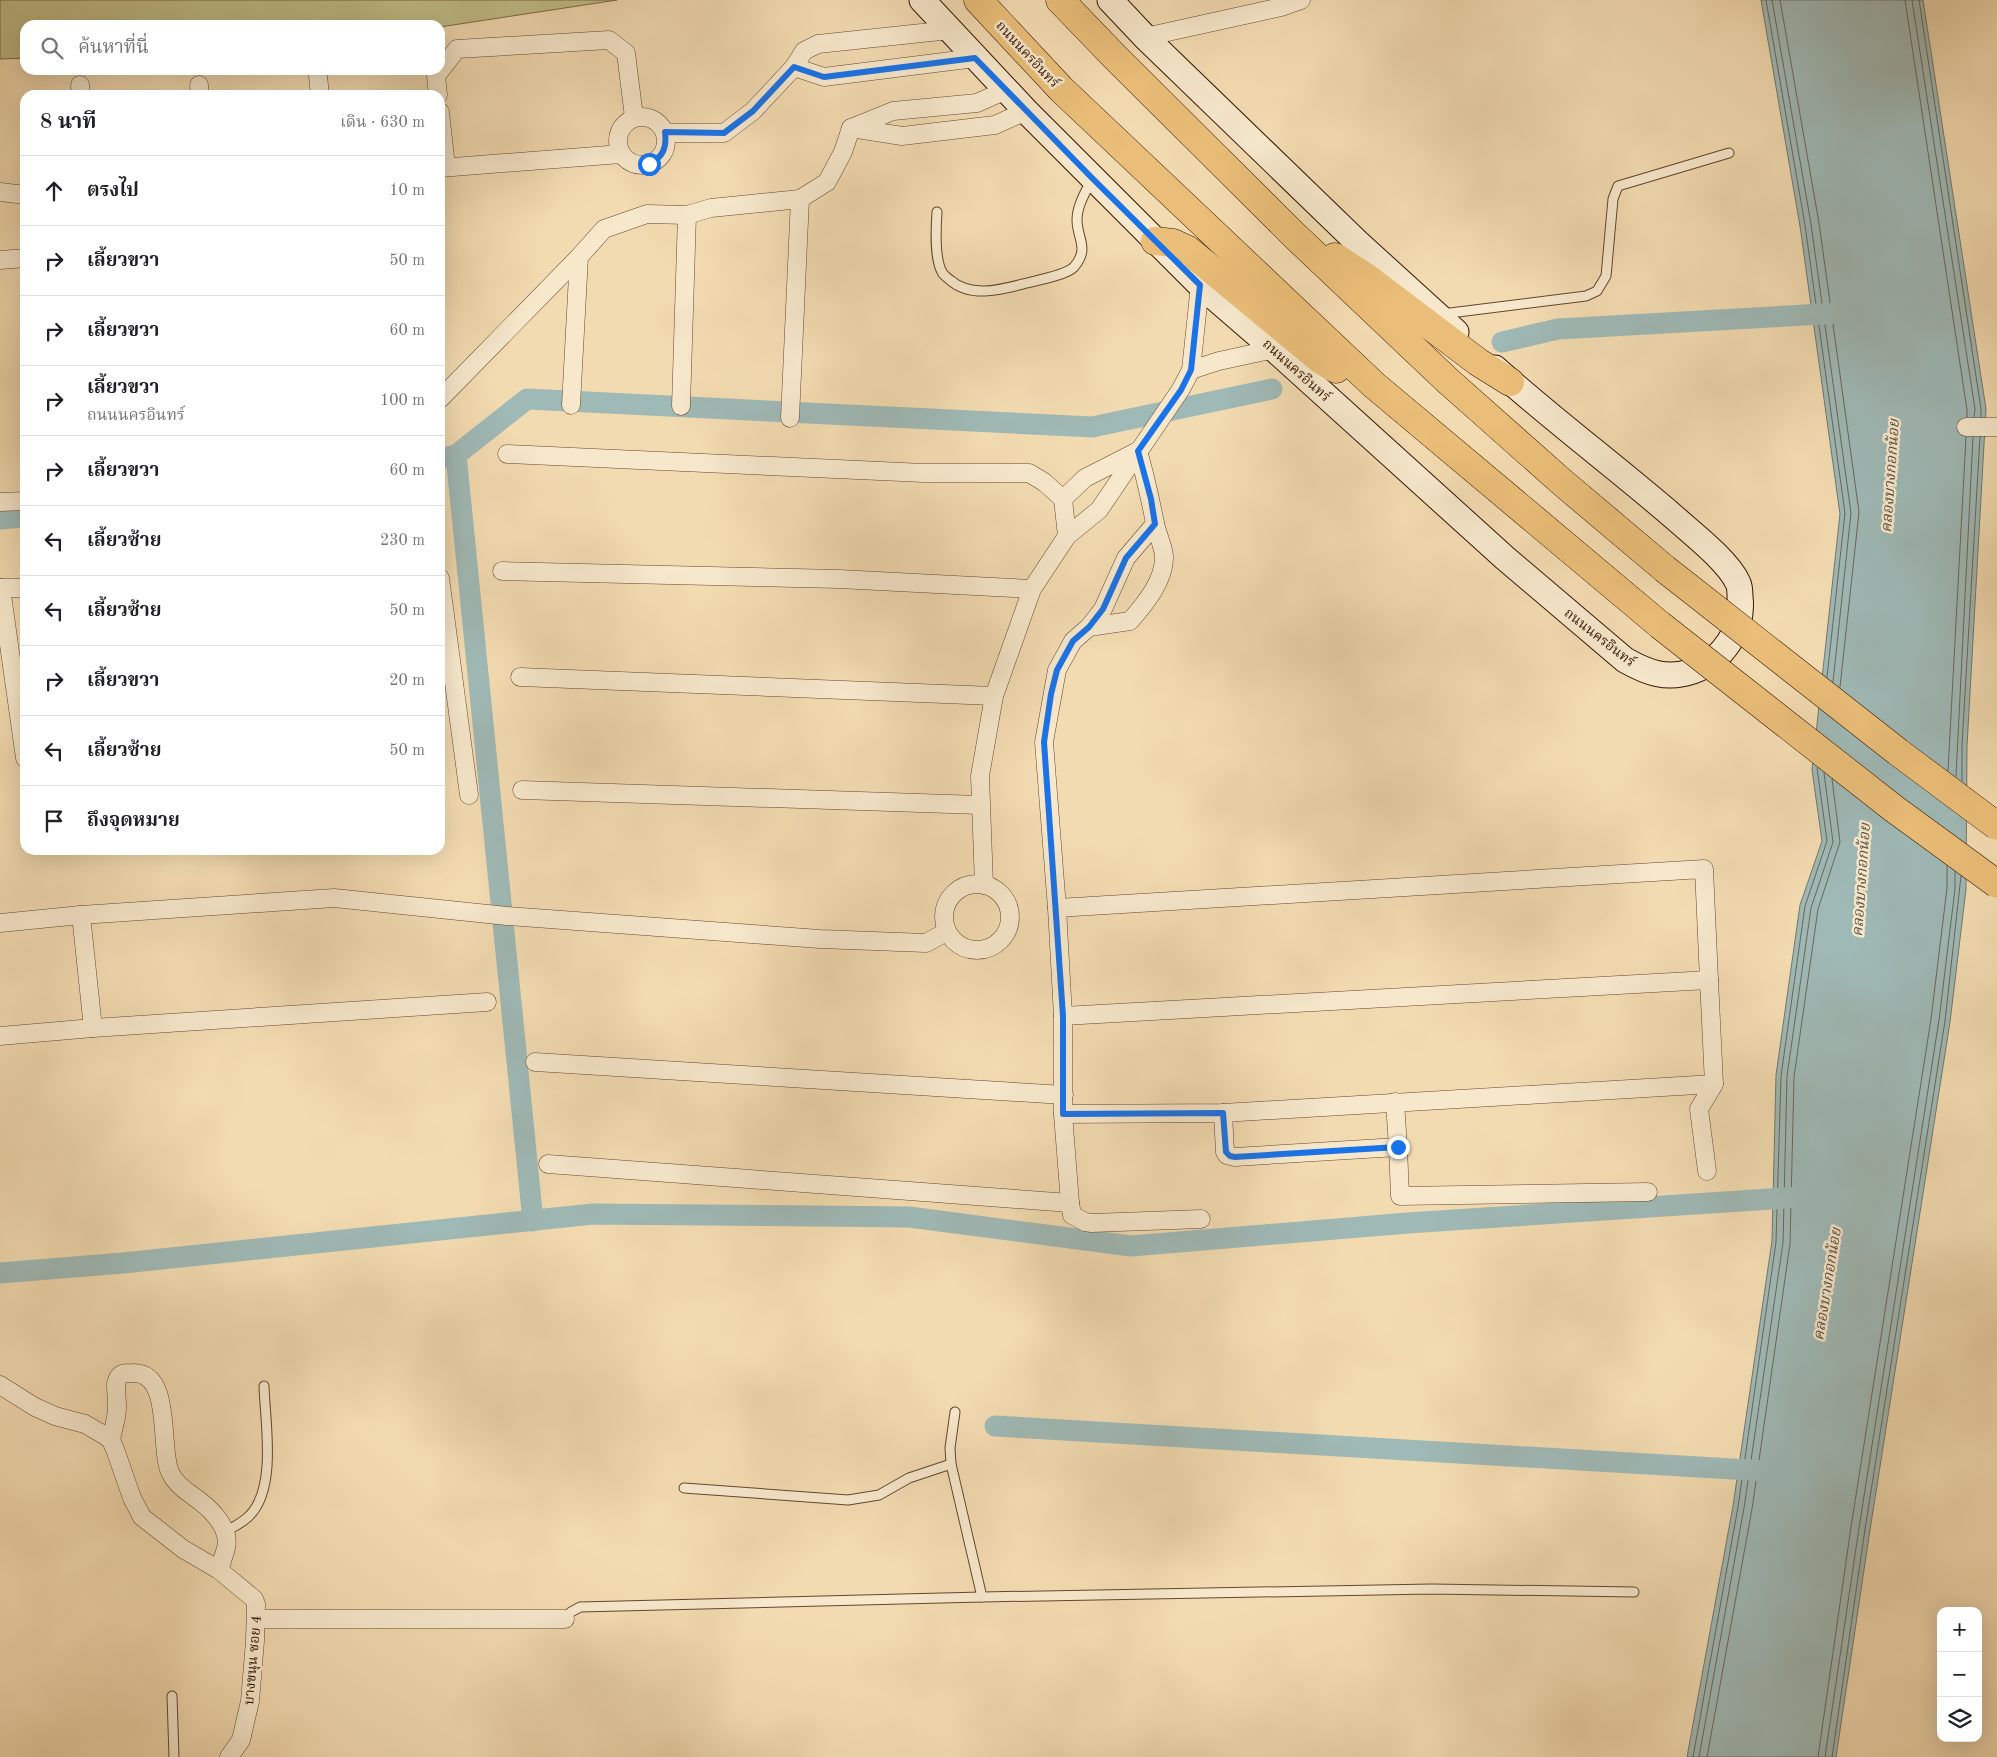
<!DOCTYPE html>
<html lang="th">
<head>
<meta charset="utf-8">
<style>
	body { margin:0; font-family:"Old Standard TT","Noto Serif Thai",serif; background:#f2f2f2; color:#202124 }
	.controls { position:absolute; right:15px; bottom:15px; display:grid; overflow:hidden; border-radius:10px; box-shadow:0 5px 20px #0002 }
	.controls button { width:45px; height:45px; display:grid; place-items:center; padding:0; border:0; border-bottom:1px solid #e0e0e0; background:#fff; color:#202124; font:25px sans-serif }
	.stop { position:absolute; width:15px; height:15px; margin:-11px; border:4px solid #1a73e8; border-radius:50%; background:#fff }
	.stop.end { background:#1a73e8; border-color:#fff; box-shadow:0 1px 5px #0008 }
	.list { margin:0; padding:0; list-style:none }
	h2 { display:flex; justify-content:space-between; align-items:center; height:65px; margin:0; padding:0 20px; font-size:21px }
	h2 small { font-size:16px; font-weight:400; color:#757577 }
	.list li { display:grid; grid-template-columns:32px 1fr auto; gap:15px; align-items:center; box-sizing:border-box; height:70px; padding:0 20px; border-top:1px solid #e0e0e0 }
	.list b { display:block; font-size:19px; white-space:nowrap }
	.list p { margin:0; font-size:16px; white-space:nowrap; color:#757577 }
	.list em { font-size:16px; font-style:normal; color:#757577 }
	.icon { flex:none; width:28px; height:28px; fill:none; stroke:currentColor; stroke-width:2; stroke-linecap:round; stroke-linejoin:round }
	.map { position:relative; flex:none; width:1997px; height:1757px; overflow:hidden }
	.search { position:absolute; background:#fff; box-shadow:0 5px 20px #0002; left:20px; top:20px; width:425px; height:55px; display:flex; align-items:center; gap:12px; box-sizing:border-box; padding:0 18px; border-radius:15px; color:#757577; font-size:19px }
	.panel { position:absolute; background:#fff; box-shadow:0 5px 20px #0002; left:20px; top:90px; width:425px; height:765px; border-radius:15px }
	.map>svg:first-child { display:block }
</style>
</head>
<body>
<div class="map">
<svg width="1997" height="1757" viewBox="0 0 1997 1757">
	<rect width="100%" height="100%" fill="#f3dbb1"/>
	<filter id="stains"><feTurbulence type="fractalNoise" baseFrequency=".004" numOctaves="4"/><feColorMatrix values="0 0 0 0 .2 0 0 0 0 .09 0 0 0 0 .02 0 0 0 .5 -.17"/></filter>
	<radialGradient id="worn" r=".72"><stop offset=".6" stop-color="#630" stop-opacity="0"/><stop offset="1" stop-color="#630" stop-opacity=".3"/></radialGradient>
	<path fill="#c0be88" stroke="#7a6944" d="M0,0H617L440,27V25H25V58L0,59Z"/>
	<path fill="#9fb9b6" stroke="#74776e" d="M1761,0H1923L1986,409L1967,746L1966,889L1950,1022L1870,1530L1836,1757H1687L1733,1506L1772,1241L1776,1075L1800,905L1822,841L1812,770L1840,514L1800,226Z"/>
	<g fill="none" stroke-linecap="round" stroke-linejoin="round">
		<g stroke="#6a665c" stroke-width="1">
			<path d="M1766,0L1805,225L1845,513L1827,677"/>
			<path d="M1772,0L1811,224L1851,513L1833,682"/>
			<path d="M1780,0L1819,223L1859,512L1840,687"/>
			<path d="M1905,0L1967,410V417"/>
			<path d="M1912,0L1975,409L1974,417"/>
			<path d="M1919,0L1981,409V417"/>
			<path d="M1948,771L1966,437"/>
			<path d="M1956,776L1973,437"/>
			<path d="M1962,781V745L1980,437"/>
			<path d="M1693,1757L1738,1507L1776,1242L1781,1076L1805,906L1827,841L1817,768"/>
			<path d="M1699,1757L1744,1508L1783,1243L1787,1076L1811,908L1833,842L1824,773"/>
			<path d="M1707,1757L1752,1509L1790,1244L1794,1077L1818,909L1840,842L1832,779"/>
			<path d="M1818,1757L1851,1527L1931,1019L1947,888V866"/>
			<path d="M1825,1757L1859,1528L1939,1020L1955,889V872"/>
			<path d="M1832,1757L1865,1529L1945,1021L1961,876"/>
		</g>
		<g stroke="#9fb9b6" stroke-width="21">
			<path d="M1502,342L1558,329L1840,313"/>
			<path d="M456,455L533,1221"/>
			<path d="M440,459L456,455L527,399L1092,427L1272,389"/>
			<path d="M0,519L25,517"/>
			<path d="M0,1273L123,1263L593,1214L909,1217L1131,1246L1408,1223L1801,1197"/>
			<path d="M995,1426L1767,1471"/>
		</g>
		<defs>
			<g id="service">
				<path d="M937,212C936,227 934,258 942,272C943,275 948,278 950,280C972,299 1003,289 1027,283C1039,280 1066,275 1074,267C1090,248 1077,239 1077,220C1077,206 1085,193 1091,181"/>
				<path d="M1442,314L1586,296L1597,291L1606,276L1613,199L1618,186L1729,153"/>
				<path d="M955,1412L950,1448L951,1464L982,1597"/>
				<path d="M684,1488L848,1500L879,1495L909,1478L951,1464"/>
				<path d="M225,1532C233,1527 244,1522 250,1515C277,1487 265,1421 264,1386"/>
				<path d="M565,1619L571,1612L580,1607L982,1597L1432,1589L1634,1592"/>
				<path d="M172,1696L174,1757"/>
			</g>
			<g id="minor">
				<path d="M950,30L818,44L804,51L794,67L824,77L975,58"/>
				<path d="M1145,37L1281,7L1301,0"/>
				<path d="M318,76L320,95"/>
				<path d="M80,85L81,95"/>
				<path d="M199,85L200,95"/>
				<path d="M438,95L436,76L457,49L609,40L626,53L634,117"/>
				<path d="M440,112L446,167"/>
				<circle cx="642" cy="141" r="24"/>
				<path d="M851,128L902,136L995,125L1026,111"/>
				<path d="M665,133H724L753,111L794,67"/>
				<path d="M440,168L621,154"/>
				<path d="M0,192L25,195"/>
				<path d="M0,260L25,258"/>
				<path d="M1191,370L1219,361L1274,349"/>
				<path d="M440,399L579,257L604,229L647,214L687,215L711,208L800,199L827,182L843,152L851,128L893,111L977,103L1006,90"/>
				<path d="M571,405L579,257"/>
				<path d="M681,406L687,215"/>
				<path d="M790,418L800,199"/>
				<path d="M1966,427H1997"/>
				<path d="M507,454L924,473H1029L1044,482L1063,499L1067,536"/>
				<path d="M1063,499L1085,478L1136,452"/>
				<path d="M0,502L25,501"/>
				<path d="M502,571L839,579L1032,589"/>
				<path d="M440,578L469,795"/>
				<path d="M0,588H25"/>
				<path d="M1,588L25,758"/>
				<path d="M1089,627L1130,621C1145,604 1165,580 1164,556C1163,545 1157,534 1155,523C1150,498 1145,475 1138,451"/>
				<path d="M520,677L994,696"/>
				<path d="M522,790L980,805"/>
				<circle cx="977" cy="917" r="33"/>
				<path d="M984,885L980,776L994,696L1032,589L1067,536L1099,510L1181,389L1191,370L1200,285"/>
				<path d="M1057,908L1704,869L1709,980L1063,1016"/>
				<path d="M0,923L81,915L334,898L507,916L820,939L926,943L946,932"/>
				<path d="M93,1028L487,1002"/>
				<path d="M0,1036L93,1028L81,915"/>
				<path d="M535,1062L1064,1095"/>
				<path d="M1223,1113L1225,1152L1227,1155L1235,1157L1398,1147L1395,1102"/>
				<path d="M1063,1114L1223,1113L1714,1084L1709,980"/>
				<path d="M1398,1147L1400,1196L1648,1192"/>
				<path d="M548,1164L1070,1203L1063,1114V1016L1057,908L1044,742L1057,670L1073,641L1089,627L1103,609L1126,558L1155,524"/>
				<path d="M1707,1171L1699,1109L1714,1084"/>
				<path d="M1070,1203L1072,1215L1085,1222L1092,1223L1201,1219"/>
				<path d="M0,1385L35,1407L55,1416L85,1424L104,1435L111,1440L116,1452L132,1498L142,1517L183,1549L219,1570L254,1599L256,1604L255,1641L250,1701L241,1740L229,1757"/>
				<path d="M111,1440C113,1429 117,1418 117,1407C117,1399 116,1391 116,1384C117,1380 118,1376 122,1374C125,1373 130,1373 133,1373C173,1372 159,1448 170,1472C174,1482 184,1490 193,1496C209,1507 231,1527 226,1548C224,1556 221,1563 219,1570"/>
				<path d="M256,1619H565"/>
			</g>
			<g id="secondary">
				<path d="M922,0L1026,111L1200,285L1274,349L1505,558L1625,660C1648,673 1667,680 1693,671C1723,660 1744,629 1740,597C1740,593 1740,587 1738,583C1728,561 1693,534 1675,518C1616,467 1553,420 1495,368"/>
				<path d="M1110,0L1145,37L1357,242L1456,332"/>
			</g>
			<g id="primary">
				<path d="M978,0L1061,89L1374,385L1660,625"/>
				<path d="M1060,0L1115,57L1294,235L1448,381L1563,483L1665,569"/>
				<path d="M1155,241L1173,243L1188,250L1321,360L1336,369"/>
				<path d="M1335,257L1367,278L1478,362L1510,382"/>
			</g>
		</defs>
		<use href="#service" stroke="#64462d" stroke-width="11"/>
		<use href="#minor" stroke="#64462d" stroke-width="19"/>
		<use href="#secondary" stroke="#341401" stroke-width="27"/>
		<use href="#primary" stroke="#341401" stroke-width="29"/>
		<use href="#service" stroke="#f7e8cc" stroke-width="9"/>
		<use href="#minor" stroke="#f7e8cc" stroke-width="18"/>
		<use href="#secondary" stroke="#f7e8cc" stroke-width="25"/>
		<use href="#primary" stroke="#eabe78" stroke-width="28"/>
		<defs>
			<g id="primary-bridge">
				<path d="M1665,569L1898,752L1997,826"/>
				<path d="M1660,625L1893,808L1997,884"/>
			</g>
		</defs>
		<use href="#primary-bridge" stroke="#341401" stroke-width="29" stroke-linecap="butt"/>
		<use href="#primary-bridge" stroke="#eabe78" stroke-width="28"/>
	</g>
	<g fill="none" stroke-linecap="round" stroke-linejoin="round">
		<path stroke="#1a73e8" stroke-width="6" d="M649,164C663,157 667,148 665,132L724,133L753,111L794,67L824,77L975,58L1092,178L1200,285L1191,370L1181,390L1138,451L1151,499L1155,524L1126,558L1103,609L1089,627L1073,641L1057,670L1051,694L1044,742L1063,1016V1114L1223,1113L1226,1152L1230,1156L1235,1157L1398,1147"/>
	</g>
	<g text-anchor="middle" stroke-width="5" stroke-linejoin="round" paint-order="stroke">
		<g font-size="14" fill="#341401" stroke="#f7e8cc">
			<text transform="translate(1028 54) rotate(47)" y="5">ถนนนครอินทร์</text>
			<text transform="translate(1297 370) rotate(42)" y="5">ถนนนครอินทร์</text>
			<text transform="translate(1600 637) rotate(38)" y="5">ถนนนครอินทร์</text>
			<text transform="translate(252 1660) rotate(-85)" y="5">บางขนุน ซอย 4</text>
		</g>
		<g font-size="15" font-style="italic" fill="#594e40" stroke="#f7e8cc">
			<text transform="translate(1890 476) rotate(-86)" y="5">คลองบางกอกน้อย</text>
			<text transform="translate(1861 880) rotate(-86)" y="5">คลองบางกอกน้อย</text>
			<text transform="translate(1827 1284) rotate(-81)" y="5">คลองบางกอกน้อย</text>
		</g>
	</g>
	<rect width="100%" height="100%" filter="url(#stains)"/>
	<rect width="100%" height="100%" fill="url(#worn)"/>
</svg>
<div class="controls">
<button>+</button>
<button>−</button>
<button><svg class="icon" aria-label="layers" viewBox="0 0 24 24"><path d="M12 4l9 5-9 5-9-5zM3 14l9 5 9-5"/></svg></button>
</div>
<div class="stop" style="left:649px;top:164px"></div>
<div class="stop end" style="left:1398px;top:1147px"></div>
<div class="search"><svg class="icon" aria-label="search" viewBox="0 0 24 24"><circle cx="10" cy="10" r="6"/><path d="M15 15l6 6"/></svg>ค้นหาที่นี่</div>
<section class="panel">
<h2>8 นาที<small>เดิน · 630 m</small></h2>
<ul class="list">
<li><svg class="icon" aria-label="ahead" viewBox="0 0 24 24"><path d="M12 20V5M6 11l6-6 6 6"/></svg><div><b>ตรงไป</b></div><em>10 m</em></li>
<li><svg class="icon" aria-label="right" viewBox="0 0 24 24"><path d="M7 20v-9h11M14 6l5 5-5 5"/></svg><div><b>เลี้ยวขวา</b></div><em>50 m</em></li>
<li><svg class="icon" aria-label="right" viewBox="0 0 24 24"><path d="M7 20v-9h11M14 6l5 5-5 5"/></svg><div><b>เลี้ยวขวา</b></div><em>60 m</em></li>
<li><svg class="icon" aria-label="right" viewBox="0 0 24 24"><path d="M7 20v-9h11M14 6l5 5-5 5"/></svg><div><b>เลี้ยวขวา</b><p>ถนนนครอินทร์</p></div><em>100 m</em></li>
<li><svg class="icon" aria-label="right" viewBox="0 0 24 24"><path d="M7 20v-9h11M14 6l5 5-5 5"/></svg><div><b>เลี้ยวขวา</b></div><em>60 m</em></li>
<li><svg class="icon" aria-label="left" viewBox="0 0 24 24"><path d="M17 20v-9H6M10 6l-5 5 5 5"/></svg><div><b>เลี้ยวซ้าย</b></div><em>230 m</em></li>
<li><svg class="icon" aria-label="left" viewBox="0 0 24 24"><path d="M17 20v-9H6M10 6l-5 5 5 5"/></svg><div><b>เลี้ยวซ้าย</b></div><em>50 m</em></li>
<li><svg class="icon" aria-label="right" viewBox="0 0 24 24"><path d="M7 20v-9h11M14 6l5 5-5 5"/></svg><div><b>เลี้ยวขวา</b></div><em>20 m</em></li>
<li><svg class="icon" aria-label="left" viewBox="0 0 24 24"><path d="M17 20v-9H6M10 6l-5 5 5 5"/></svg><div><b>เลี้ยวซ้าย</b></div><em>50 m</em></li>
<li><svg class="icon" aria-label="arrive" viewBox="0 0 24 24"><path d="M6 21V4h12l-3 4 3 4H6"/></svg><div><b>ถึงจุดหมาย</b></div></li>
</ul>
</section>
</div>
</body>
</html>
